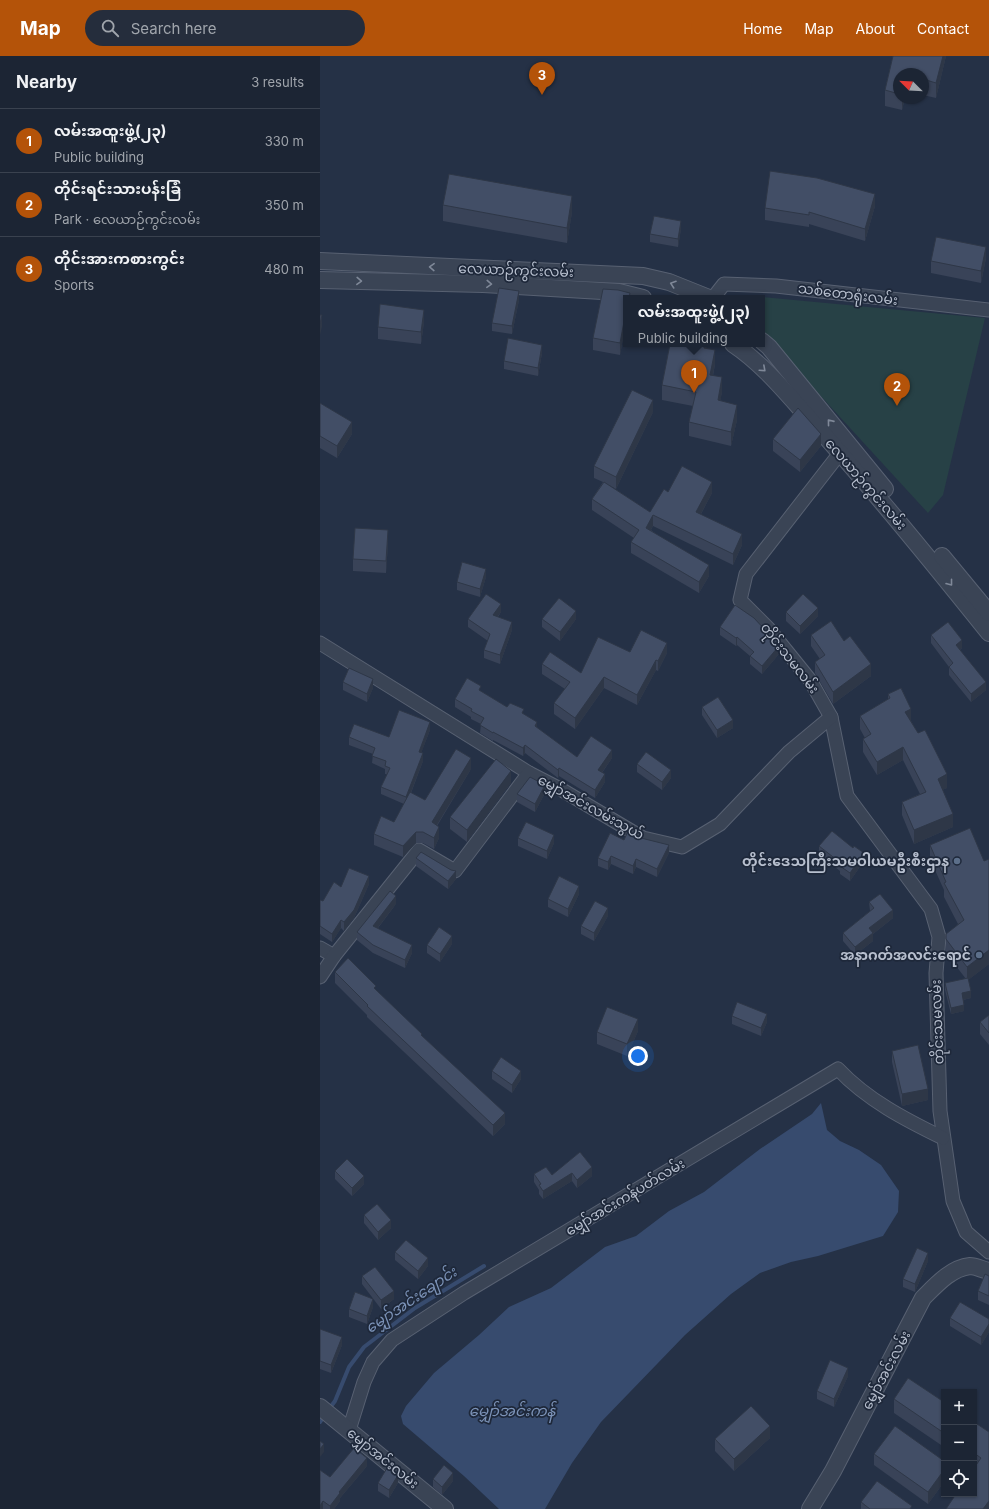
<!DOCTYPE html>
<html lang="en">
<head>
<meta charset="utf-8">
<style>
	body { margin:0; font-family:Inter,"Noto Sans Myanmar",sans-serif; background:#252d3c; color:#f1f3f6 }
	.controls { position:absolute; right:12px; bottom:12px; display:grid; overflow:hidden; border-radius:0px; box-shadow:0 1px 3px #0004 }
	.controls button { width:36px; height:36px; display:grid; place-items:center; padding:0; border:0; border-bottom:1px solid #3a424f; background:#1c2534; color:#f1f3f6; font:20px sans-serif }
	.compass { position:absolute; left:573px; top:12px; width:36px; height:36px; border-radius:50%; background:#1c2534; box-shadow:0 1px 3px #0004; rotate:294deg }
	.you { position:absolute; left:318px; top:1000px; width:14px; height:14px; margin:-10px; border:3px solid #fff; border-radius:50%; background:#1a73e8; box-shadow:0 0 0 6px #1a73e833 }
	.badge { display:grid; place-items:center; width:26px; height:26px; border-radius:50%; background:#b45309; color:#fff; font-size:13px; font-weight:700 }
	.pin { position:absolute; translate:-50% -33px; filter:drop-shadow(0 1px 2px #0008) }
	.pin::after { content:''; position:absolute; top:21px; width:14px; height:12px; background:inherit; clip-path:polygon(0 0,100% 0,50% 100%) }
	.popup { position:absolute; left:303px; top:239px; width:142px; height:52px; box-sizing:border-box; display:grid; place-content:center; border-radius:0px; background:#1c2534; filter:drop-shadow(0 1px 3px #0005); font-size:13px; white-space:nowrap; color:#a0a5ac }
	.popup b { font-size:15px; color:#f1f3f6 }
	.popup::after { content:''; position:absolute; left:50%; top:100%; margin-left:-8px; border:8px solid transparent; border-top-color:#1c2534 }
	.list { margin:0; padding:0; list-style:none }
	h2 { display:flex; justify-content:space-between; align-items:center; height:52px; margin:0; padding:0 16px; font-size:17px }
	h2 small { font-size:13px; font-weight:400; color:#a0a5ac }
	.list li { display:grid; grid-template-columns:26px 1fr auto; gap:12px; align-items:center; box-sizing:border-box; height:64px; padding:0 16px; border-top:1px solid #3a424f }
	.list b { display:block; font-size:15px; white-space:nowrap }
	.list p { margin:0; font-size:13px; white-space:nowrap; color:#a0a5ac }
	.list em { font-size:13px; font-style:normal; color:#a0a5ac }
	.icon { flex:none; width:22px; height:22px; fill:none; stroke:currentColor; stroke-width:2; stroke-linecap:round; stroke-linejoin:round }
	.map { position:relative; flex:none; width:669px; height:1453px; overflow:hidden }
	header { display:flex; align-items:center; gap:24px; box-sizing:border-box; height:56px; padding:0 20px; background:#b45309; color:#fff }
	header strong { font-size:19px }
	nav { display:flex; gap:22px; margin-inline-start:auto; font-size:14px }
	.search { width:280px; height:36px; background:#252d3c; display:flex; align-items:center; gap:10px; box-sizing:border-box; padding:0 14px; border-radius:22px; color:#a0a5ac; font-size:15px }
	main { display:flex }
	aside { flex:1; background:#1c2534 }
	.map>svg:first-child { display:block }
</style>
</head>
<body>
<header>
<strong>Map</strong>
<div class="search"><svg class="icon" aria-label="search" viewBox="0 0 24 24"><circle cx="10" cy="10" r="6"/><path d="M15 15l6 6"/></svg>Search here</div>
<nav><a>Home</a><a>Map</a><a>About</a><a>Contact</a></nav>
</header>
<main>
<aside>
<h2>Nearby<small>3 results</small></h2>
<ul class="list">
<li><span class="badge">1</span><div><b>လမ်းအထူးဖွဲ့(၂၃)</b><p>Public building</p></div><em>330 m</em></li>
<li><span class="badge">2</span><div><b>တိုင်းရင်းသားပန်းခြံ</b><p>Park · လေယာဉ်ကွင်းလမ်း</p></div><em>350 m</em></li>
<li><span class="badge">3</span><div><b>တိုင်းအားကစားကွင်း</b><p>Sports</p></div><em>480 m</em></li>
</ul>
</aside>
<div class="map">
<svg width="669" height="1453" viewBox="0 0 669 1453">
	<rect width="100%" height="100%" fill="#253146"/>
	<path fill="#274146" d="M421,239L665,262L623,439L608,457L442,276V242H420Z"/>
	<path fill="#374b6e" d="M501,1047L507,1074L520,1085L539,1094L561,1109L579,1135L578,1156L563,1180L498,1200L471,1206L440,1217L411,1238L365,1279L281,1366L252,1407L225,1453H179L144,1420L83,1368L81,1360L86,1350L114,1317L159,1279L189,1251L231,1232L285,1191L316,1180L349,1155L384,1136L440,1093L492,1058Z"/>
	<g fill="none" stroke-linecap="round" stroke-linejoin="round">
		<g stroke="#374b6e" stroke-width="4">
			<path d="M9,1353L15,1345L29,1311L44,1291L95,1252L164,1210"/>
			<path d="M0,1366L5,1359"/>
		</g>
		<defs>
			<g id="minor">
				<path d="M393,242L404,228L456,230L669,254"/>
				<path d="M527,390L520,397L426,518L420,544L448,572L490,624L511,661L527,740L611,853L619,881L616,917L620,1055L633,1145L646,1176L669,1196"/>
				<path d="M0,587L209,717"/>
				<path d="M0,892L14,900"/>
				<path d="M0,921L14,900L99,794L135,815L209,717L242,734L323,782L362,791L400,768L469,696L511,661"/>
				<path d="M29,1374L44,1326L53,1306L72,1284L144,1237L518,1013C547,1044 586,1064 623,1082"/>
			</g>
			<g id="tertiary">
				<path d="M0,205L323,220L349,226L389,242"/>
				<path d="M0,224L163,228L299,236L323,242"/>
				<path d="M442,285L449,291L565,433"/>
				<path d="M413,288C446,310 471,343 497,371C557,438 613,507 669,577"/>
				<path d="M622,500L669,557"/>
				<path d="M0,1351L125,1453"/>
				<path d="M490,1453L513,1415L603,1242C616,1229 631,1212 650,1210C656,1210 663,1214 669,1215"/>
			</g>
		</defs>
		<use href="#minor" stroke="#586172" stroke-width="15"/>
		<use href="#tertiary" stroke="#586172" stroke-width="18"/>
		<use href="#minor" stroke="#3a4455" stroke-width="13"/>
		<use href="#tertiary" stroke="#3a4455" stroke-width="16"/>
	</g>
	<g fill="#394358">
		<path d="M573,0H626L616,42L603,39V18H579V42H585L582,54L565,50V34Z"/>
		<path d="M123,149L252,156L247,187L123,165Z"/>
		<path d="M555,150L545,185L489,168V171L445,164V152Z"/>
		<path d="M361,173L358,191L330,186V178Z"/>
		<path d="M666,202L661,227L611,217V205Z"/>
		<path d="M310,242L300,299L273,294V282Z"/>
		<path d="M199,244L192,278L172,275V267Z"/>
		<path d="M104,266L101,288L58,283V271Z"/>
		<path d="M387,288L386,292L395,308L393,320L402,336L400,345L417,364L411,390L369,380V366L373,350L342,344V329Z"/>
		<path d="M222,297L218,320L184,313V305Z"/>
		<path d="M0,347L32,378L17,402L0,392Z"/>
		<path d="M333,356L296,433L289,429L330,456L348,436L392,437L381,458L422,489L413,509L333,470L331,474L389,520L379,537L311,497V486L314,482L272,454V443L283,426L274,422V410Z"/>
		<path d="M453,383L501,390L480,416L453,395Z"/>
		<path d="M68,486L66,517L33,515V503Z"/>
		<path d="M166,521L160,541L137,534V526Z"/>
		<path d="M181,556L178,561L192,574L180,608L164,602V594L168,585L148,571V563Z"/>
		<path d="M466,556L498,560L480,578L466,565Z"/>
		<path d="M222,563H256L240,585L222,571Z"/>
		<path d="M400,571L446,578L459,598L442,618L430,608V600L417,589L416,590L400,579Z"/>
		<path d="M491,579L524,585L551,620L513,648L495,617V606L500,603L491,590Z"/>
		<path d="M611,579L642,592L640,594L666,634L651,646L629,619V611L611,587Z"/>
		<path d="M310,596L347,597L338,615L336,614L317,649L284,632L255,673L234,658V647L245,633L222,618V608L261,617Z"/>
		<path d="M23,626L53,632L47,646L23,634Z"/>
		<path d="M161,636L187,651L204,658L217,672L257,701L292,702L282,717L285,726L275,742L239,720L238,722L205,697L203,700L173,684V685L160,677L161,668L151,663V661L135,651V643Z"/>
		<path d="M568,638L591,665L627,732L622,734L633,771L594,788L582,759V746L600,738L583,704L557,719L543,696V683L545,682L540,673V660L568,643Z"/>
		<path d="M382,651L413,672L397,682L382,659Z"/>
		<path d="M110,674L101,697L103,705L91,737L105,744L151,713L117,770L119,782L114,793L103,787H96L83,801L54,789V778L74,766L84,748L61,738V731L67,718H65V713L52,707L53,698L29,689V681H69Z"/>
		<path d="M317,708L351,722L342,734L317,716Z"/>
		<path d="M191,727L147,786L130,773V761Z"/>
		<path d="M225,737L215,756L197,746V738Z"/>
		<path d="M198,782L234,787L227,803L198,790Z"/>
		<path d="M304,784L349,797L337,821L316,811L313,818L291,808L288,814L278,810V802Z"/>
		<path d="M610,789L669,908L648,924L651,942L643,944L644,955L631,958L625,934V927L646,923L626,897V883L638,868L624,841V834L610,803Z"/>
		<path d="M499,790L544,805L530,825L520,818V815L499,798Z"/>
		<path d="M96,802L136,823L128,833L96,810Z"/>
		<path d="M49,828L34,862L24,875L21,872L12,886L0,878V844L3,845L21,831Z"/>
		<path d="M259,838L248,861L228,851V843Z"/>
		<path d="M549,846L573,862L553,878V885L535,899L523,885V877L550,855Z"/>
		<path d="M76,848L58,872L92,897L85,912L53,897L37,884V876Z"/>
		<path d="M288,860L274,885L261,878V870Z"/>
		<path d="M132,888L120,906L107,897V889Z"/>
		<path d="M15,916L56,935L102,980L185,1068L173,1080L47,961V959L15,927Z"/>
		<path d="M669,959V989L660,978V966Z"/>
		<path d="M412,960L447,966L441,980L412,968Z"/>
		<path d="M318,975L307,1000L277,988V976Z"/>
		<path d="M572,995L608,1044L582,1050L572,1006Z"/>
		<path d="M172,1015L201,1023L192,1037L172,1023Z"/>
		<path d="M260,1096L272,1120L257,1132L252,1125L223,1143L219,1138V1134L214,1126V1118L232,1119Z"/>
		<path d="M15,1115L44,1128L32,1140L15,1123Z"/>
		<path d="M44,1159L71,1172L58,1184L44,1167Z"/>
		<path d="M75,1196L108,1210L98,1223L75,1204Z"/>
		<path d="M608,1205L595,1236L583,1231V1223Z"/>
		<path d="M42,1220L74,1243L61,1253L42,1228Z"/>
		<path d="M669,1220V1249L658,1244V1235Z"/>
		<path d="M53,1251L47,1268L29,1261V1253Z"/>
		<path d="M630,1262L669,1263V1276L661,1289L630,1270Z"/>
		<path d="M0,1273L22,1289L11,1317L0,1313Z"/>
		<path d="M528,1320L514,1351L497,1343V1335Z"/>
		<path d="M574,1343L624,1346V1391L574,1357Z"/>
		<path d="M654,1366L669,1376V1453L654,1411Z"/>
		<path d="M450,1382L414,1415L395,1395V1383Z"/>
		<path d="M554,1398L624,1405V1426L608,1448L554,1409Z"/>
		<path d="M47,1410L20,1442V1445L14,1453H0L10,1421Z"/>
		<path d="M113,1423L133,1425L122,1439L113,1431Z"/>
		<path d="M58,1427H78L69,1442L58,1435Z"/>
		<path d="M541,1446L592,1453H541Z"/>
	</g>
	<g fill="#2e3747">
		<path d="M623,0H626L616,42V27Z"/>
		<path d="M582,42H585L582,54Z"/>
		<path d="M555,138V150L545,185V173Z"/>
		<path d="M252,140V156L247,187V172Z"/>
		<path d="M361,165V173L358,191V183Z"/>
		<path d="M666,191V202L661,227V215Z"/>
		<path d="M199,235V244L192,278V270Z"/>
		<path d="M104,254V266L101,288V276Z"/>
		<path d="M306,255V267L300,299V287Z"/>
		<path d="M2,259V271L0,279V268Z"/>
		<path d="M384,288H387L384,306Z"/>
		<path d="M222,289V297L218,320V312Z"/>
		<path d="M395,294V308L390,333V319Z"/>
		<path d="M402,321V336L398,359V344Z"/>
		<path d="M333,344V356L296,433V421Z"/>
		<path d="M417,349V364L411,390V376Z"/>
		<path d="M32,366V378L17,402V390Z"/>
		<path d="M501,378V390L480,416V404Z"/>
		<path d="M392,426V437L376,467V456Z"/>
		<path d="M333,459V470L326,482V472Z"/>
		<path d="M68,474V486L66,517V505Z"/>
		<path d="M422,478V489L413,509V498Z"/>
		<path d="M389,509V520L379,537V526Z"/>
		<path d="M166,513V521L160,541V533Z"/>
		<path d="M181,548V556L173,567V559Z"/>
		<path d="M498,552V560L480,578V570Z"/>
		<path d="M256,555V563L240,585V576Z"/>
		<path d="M192,566V574L180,608V599Z"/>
		<path d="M417,581V589L416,590V582Z"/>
		<path d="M642,584V592L636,597V589Z"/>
		<path d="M347,587V597L338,615V605Z"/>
		<path d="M459,590V598L442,618V610Z"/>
		<path d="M336,604V614L317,649V639Z"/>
		<path d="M551,608V620L513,648V636Z"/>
		<path d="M284,621V632L255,673V662Z"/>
		<path d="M53,623V632L47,646V638Z"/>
		<path d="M666,626V634L651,646V638Z"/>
		<path d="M591,653V666L585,656Z"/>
		<path d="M413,664V672L397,682V674Z"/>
		<path d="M110,666V674L99,703V696Z"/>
		<path d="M217,666V674L215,670Z"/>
		<path d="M205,689V697L203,700V692Z"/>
		<path d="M583,691V704L557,719V706Z"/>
		<path d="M292,694V702L278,722V714Z"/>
		<path d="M103,697V705L86,749V741Z"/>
		<path d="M151,702V713L112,777V766Z"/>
		<path d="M239,712V720L238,722V714Z"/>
		<path d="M351,714V722L342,734V726Z"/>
		<path d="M191,715V727L147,786V774Z"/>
		<path d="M285,718V726L275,742V734Z"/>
		<path d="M627,718V732L618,736V723Z"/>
		<path d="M225,729V737L215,756V748Z"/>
		<path d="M633,758V771L594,788V774Z"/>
		<path d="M119,771V782L114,793V782Z"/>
		<path d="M96,776V787L83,801V790Z"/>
		<path d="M234,779V787L227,803V795Z"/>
		<path d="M349,789V797L337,821V813Z"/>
		<path d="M544,797V805L530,825V817Z"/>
		<path d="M291,800V808L288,814V806Z"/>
		<path d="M316,803V811L313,818V810Z"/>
		<path d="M136,815V823L128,833V825Z"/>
		<path d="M49,820V828L34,862L24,875V866Z"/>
		<path d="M259,830V838L248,861V853Z"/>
		<path d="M76,840V848L53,878V870Z"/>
		<path d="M288,852V860L274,885V877Z"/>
		<path d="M573,854V862L553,878V885L535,899V891L549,872Z"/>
		<path d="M21,864V872L12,886V878Z"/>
		<path d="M132,880V888L120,906V898Z"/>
		<path d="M92,889V897L85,912V904Z"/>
		<path d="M669,894V908L647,925V911Z"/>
		<path d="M651,935V942L642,944V937Z"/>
		<path d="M644,949V955L631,958V952Z"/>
		<path d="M447,958V966L441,980V972Z"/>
		<path d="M318,963V975L307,1000V988Z"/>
		<path d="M201,1015V1023L192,1037V1029Z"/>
		<path d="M608,1033V1044L582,1050V1038Z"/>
		<path d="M185,1057V1068L173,1080V1069Z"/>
		<path d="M272,1111V1120L257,1132V1124Z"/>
		<path d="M252,1117V1125L223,1143V1135Z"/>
		<path d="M44,1120V1128L32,1140V1132Z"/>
		<path d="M71,1164V1172L58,1184V1176Z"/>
		<path d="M608,1197V1205L595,1236V1228Z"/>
		<path d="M108,1202V1210L98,1223V1215Z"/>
		<path d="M74,1235V1243L61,1253V1244Z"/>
		<path d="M53,1243V1251L47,1268V1260Z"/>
		<path d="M669,1268V1276L661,1289V1281Z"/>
		<path d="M22,1281V1289L11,1317V1309Z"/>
		<path d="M528,1312V1320L514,1351V1343Z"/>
		<path d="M450,1370V1382L414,1415V1403Z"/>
		<path d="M4,1388V1396L0,1401V1393Z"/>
		<path d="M47,1402V1410L20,1442V1445L14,1453H10V1450L19,1436Z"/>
		<path d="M624,1414V1426L608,1448V1436Z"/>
		<path d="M133,1417V1425L122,1439V1431Z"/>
		<path d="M78,1419V1427L69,1442V1434Z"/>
		<path d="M3,1445V1453H0V1450Z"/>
		<path d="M669,1445V1453H663Z"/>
	</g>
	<g fill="#424e66" stroke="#2e3747">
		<path d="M573,0H623L616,27L603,23V18H579V38L565,34Z"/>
		<path d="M450,115L497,122L555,138L545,173L489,156V159L445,152Z"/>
		<path d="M129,118L252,140L247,172L123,149Z"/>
		<path d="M334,160L361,165L358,183L330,178Z"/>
		<path d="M616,181L666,191L661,215L611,205Z"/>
		<path d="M179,232L199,235L192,270L172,267Z"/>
		<path d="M283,233L298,234L310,237L309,242H306V255L300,287L273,282Z"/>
		<path d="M60,248L104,254L101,276L58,271Z"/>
		<path d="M0,259H2L0,268Z"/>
		<path d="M188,282L222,289L218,312L184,305Z"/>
		<path d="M350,288H384V292L395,294L390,319L402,321L398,344L417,349L411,376L369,366L376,336L342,329Z"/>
		<path d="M312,334L333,344L296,421L274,410Z"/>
		<path d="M0,347L32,366L17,390L0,380Z"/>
		<path d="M478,352L501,378L480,404L453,383Z"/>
		<path d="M362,410L392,426L376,456L422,478L413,498L333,459L326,472L389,509L379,526L311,486L319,474L272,443L284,426L330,456L344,433L348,436Z"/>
		<path d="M35,472L68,474L66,505L33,503Z"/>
		<path d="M142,506L166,513L160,533L137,526Z"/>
		<path d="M166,538L181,548L173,559L192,566L180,599L164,594L170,578L148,563Z"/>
		<path d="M483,538L498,552L480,570L466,556Z"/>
		<path d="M239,542L256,555L240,576L222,563Z"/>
		<path d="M415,549L434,562L446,575L445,576L459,590L442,610L430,600L434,596L417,581L416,582L400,571Z"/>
		<path d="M511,565L524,585L530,580L551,608L513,636L495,606L505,599L491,579Z"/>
		<path d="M628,566L642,584L636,589L666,626L651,638L629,611L633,607L611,579Z"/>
		<path d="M321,574L347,587L338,605L336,604L317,639L284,621L255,662L234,647L250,626L222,608L230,596L261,617L278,581L310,596Z"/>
		<path d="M29,612L53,623L47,638L23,626Z"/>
		<path d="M147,622L161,630L159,634L187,651L190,647L204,653L202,657L217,666L215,670L257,701L271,680L292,694L278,714L285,718L275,734L239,712L238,714L205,689L203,692L173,676V677L160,669L164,662L151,655L152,653L135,643Z"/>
		<path d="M581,632L591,653L585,656L598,677L605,674L627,718L618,723L633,758L594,774L582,746L606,736L583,691L557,706L543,683L551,678L540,660L570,642L568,638Z"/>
		<path d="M398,641L413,664L397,674L382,651Z"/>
		<path d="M79,654L110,666L99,696L103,697L86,741L61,731L70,712L65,710L66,705L52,700L55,692L29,681L34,668L69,681Z"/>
		<path d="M136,693L151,702L112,766L119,771L114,782L103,776H96L83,790L54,778L61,760L74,766L90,736L105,744Z"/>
		<path d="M326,696L351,714L342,726L317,708Z"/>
		<path d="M176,703L191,715L147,774L130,761Z"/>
		<path d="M210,721L225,729L215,748L197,738Z"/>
		<path d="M206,766L234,779L227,795L198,782Z"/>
		<path d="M650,772L664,805L669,803V894L647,911L626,883V878L644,864L624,827L626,826L610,789Z"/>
		<path d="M308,775L321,782L349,789L337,813L316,803L313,810L291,800L288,806L278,802L290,777L304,784Z"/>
		<path d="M512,775L533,792L534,790L544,797L530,817L520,810L522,808L499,790Z"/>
		<path d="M101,796L131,814L136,815L128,825L96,802Z"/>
		<path d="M29,812L49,820L34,854L24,866L21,864L12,878L0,870V844L3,845L14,826L21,831Z"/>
		<path d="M239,820L259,830L248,853L228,843Z"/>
		<path d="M70,835L76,840L53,870L92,889L85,904L53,889L37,876Z"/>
		<path d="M560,838L573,854L549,872L553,877L535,891L523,877L554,852L549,846Z"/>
		<path d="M275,845L288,852L274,877L261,870Z"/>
		<path d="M119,871L132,880L120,898L107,889Z"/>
		<path d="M28,902L56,930L54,932L102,978L101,979L185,1057L173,1069L47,950L48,949L15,916Z"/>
		<path d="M648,922L651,935L642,937L644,949L631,952L625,927Z"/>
		<path d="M417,946L447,958L441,972L412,960Z"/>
		<path d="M287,951L318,963L307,988L277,976Z"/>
		<path d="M669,959V977L660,966Z"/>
		<path d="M598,989L608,1033L582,1038L572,995Z"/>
		<path d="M181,1001L201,1015L192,1029L172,1015Z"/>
		<path d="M260,1096L272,1111L257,1124L252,1117L223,1135L219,1129L221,1128L214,1118L226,1111L232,1119Z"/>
		<path d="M27,1103L44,1120L32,1132L15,1115Z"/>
		<path d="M57,1148L71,1164L58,1176L44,1159Z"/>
		<path d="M86,1184L108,1202L98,1215L75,1196Z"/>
		<path d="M597,1192L608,1197L595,1228L583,1223Z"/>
		<path d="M55,1211L74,1235L61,1244L42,1220Z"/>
		<path d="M665,1218L669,1220V1240L658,1235Z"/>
		<path d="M35,1236L53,1243L47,1260L29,1253Z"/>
		<path d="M640,1246L669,1263V1268L661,1281L630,1262Z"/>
		<path d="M0,1273L22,1281L11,1309L0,1305Z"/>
		<path d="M510,1304L528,1312L514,1343L497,1335Z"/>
		<path d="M588,1322L624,1346V1377L574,1343Z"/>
		<path d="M431,1350L450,1370L414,1403L395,1383Z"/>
		<path d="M654,1366L669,1376V1445L663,1453H626L636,1438H654V1412L661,1402L654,1397Z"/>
		<path d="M575,1370L624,1405V1414L608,1436L554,1398Z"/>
		<path d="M0,1385L4,1388L0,1393Z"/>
		<path d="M34,1392L47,1402L19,1436L20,1437L10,1450L3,1445L0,1450V1414L10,1421Z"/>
		<path d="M124,1409L133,1417L122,1431L113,1423Z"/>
		<path d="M67,1412L78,1419L69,1434L58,1427Z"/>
		<path d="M557,1425L592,1450L590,1453H550L541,1446Z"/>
	</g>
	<defs><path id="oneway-chevron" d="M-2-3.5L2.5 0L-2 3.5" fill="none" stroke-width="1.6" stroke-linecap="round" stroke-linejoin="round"/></defs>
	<g stroke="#7f8898">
		<use href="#oneway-chevron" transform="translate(112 211) rotate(-178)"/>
		<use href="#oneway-chevron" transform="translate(39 225) rotate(2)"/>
		<use href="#oneway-chevron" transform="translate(169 228) rotate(3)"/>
		<use href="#oneway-chevron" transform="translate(353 228) rotate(-161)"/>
		<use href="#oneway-chevron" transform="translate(443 313) rotate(42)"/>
		<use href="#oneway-chevron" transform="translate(510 366) rotate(-129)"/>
		<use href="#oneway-chevron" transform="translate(630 527) rotate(52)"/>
	</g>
	<g fill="#5c6f8a" stroke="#1e283a" stroke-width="1.5">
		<circle cx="637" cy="805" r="4"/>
		<circle cx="659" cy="899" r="4"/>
	</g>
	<g text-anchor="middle" stroke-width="3.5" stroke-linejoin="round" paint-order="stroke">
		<g font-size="14" fill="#b7bfce" stroke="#1e283a">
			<text transform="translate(196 214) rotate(2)" y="5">လေယာဉ်ကွင်းလမ်း</text>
			<text transform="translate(528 238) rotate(7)" y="5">သစ်တောရုံးလမ်း</text>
			<text transform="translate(546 428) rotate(49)" y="5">လေယာဉ်ကွင်းလမ်း</text>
			<text transform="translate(470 602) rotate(52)" y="5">တိုင်းသမလမ်း</text>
			<text transform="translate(271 751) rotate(29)" y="5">မျှော်အင်းလမ်းသွယ်</text>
			<text transform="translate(617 966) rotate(-92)" y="5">တိုင်းသမလမ်း</text>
			<text transform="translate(305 1141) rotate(-31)" y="5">မျှော်အင်းကန်ပတ်လမ်း</text>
			<text transform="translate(566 1314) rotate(-62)" y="5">မျှော်အင်းလမ်း</text>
			<text transform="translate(63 1402) rotate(39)" y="5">မျှော်အင်းလမ်း</text>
		</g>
		<g font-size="14" font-weight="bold" fill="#b7bfce" stroke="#1e283a" text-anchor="end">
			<text x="629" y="810">တိုင်းဒေသကြီးသမဝါယမဦးစီးဌာန</text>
			<text x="651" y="904">အနာဂတ်အလင်းရောင်</text>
		</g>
		<g font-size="15" font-style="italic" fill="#7c93b8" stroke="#1e283a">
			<text transform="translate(91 1244) rotate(-34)" y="5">မျှော်အင်းချောင်း</text>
			<text x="192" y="1360">မျှော်အင်းကန်</text>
		</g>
	</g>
</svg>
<div class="controls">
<button>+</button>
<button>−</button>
<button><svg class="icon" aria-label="locate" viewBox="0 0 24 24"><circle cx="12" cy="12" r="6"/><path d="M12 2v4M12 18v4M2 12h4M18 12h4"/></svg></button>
</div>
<svg class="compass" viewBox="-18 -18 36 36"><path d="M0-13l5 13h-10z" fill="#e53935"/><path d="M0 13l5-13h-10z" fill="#a0a5ac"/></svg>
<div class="you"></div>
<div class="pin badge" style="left:374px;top:337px">1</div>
<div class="popup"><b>လမ်းအထူးဖွဲ့(၂၃)</b>Public building</div>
<div class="pin badge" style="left:577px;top:350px">2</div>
<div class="pin badge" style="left:222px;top:39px">3</div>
</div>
</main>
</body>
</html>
